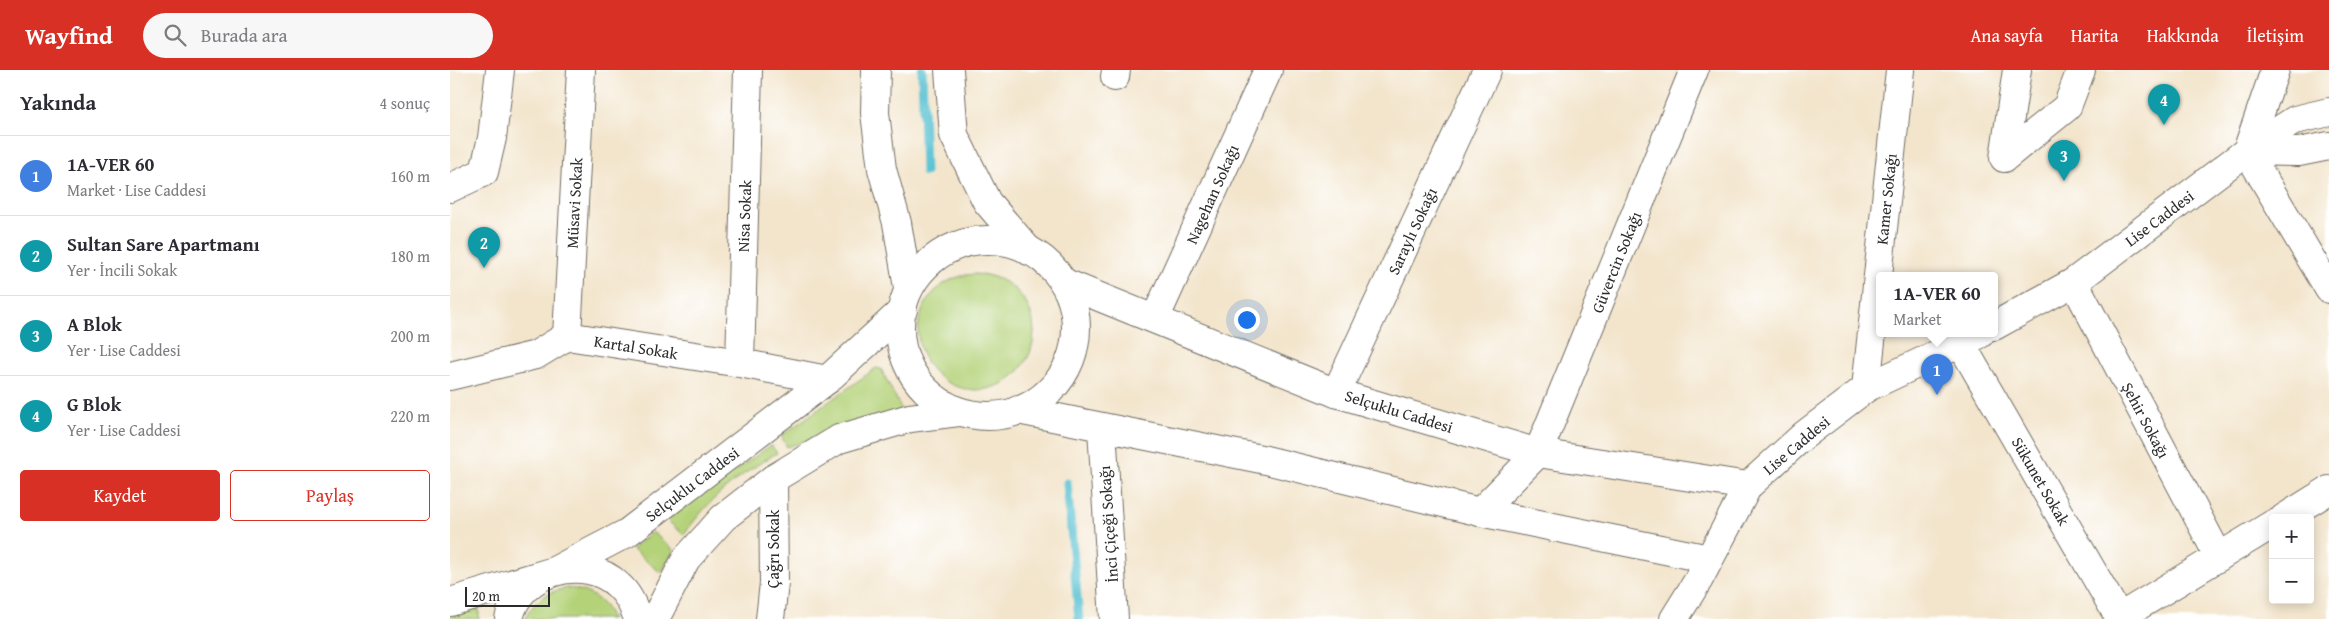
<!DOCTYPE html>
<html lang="tr">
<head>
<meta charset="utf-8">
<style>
	body { margin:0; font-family:"Gentium Book Plus",serif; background:#f7f7f7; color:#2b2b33 }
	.controls { position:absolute; right:15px; bottom:15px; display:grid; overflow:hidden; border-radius:5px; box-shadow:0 2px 12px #0003 }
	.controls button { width:45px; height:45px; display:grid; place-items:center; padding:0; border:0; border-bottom:1px solid #e1e1e2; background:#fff; color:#2b2b33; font:25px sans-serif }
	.scale { position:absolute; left:15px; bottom:12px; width:85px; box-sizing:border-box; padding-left:5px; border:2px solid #2b2b2b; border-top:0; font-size:14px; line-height:18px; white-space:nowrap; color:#2b2b2b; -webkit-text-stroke:4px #fff; paint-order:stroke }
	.you { position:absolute; left:796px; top:249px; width:18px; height:18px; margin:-12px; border:4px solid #fff; border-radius:50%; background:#1a73e8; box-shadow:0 0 0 8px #1a73e833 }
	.badge { display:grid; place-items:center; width:32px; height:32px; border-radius:50%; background:#d93025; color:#fff; font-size:16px; font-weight:700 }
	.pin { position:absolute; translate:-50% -41px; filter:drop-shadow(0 1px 2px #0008) }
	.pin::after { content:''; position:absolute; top:26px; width:18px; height:15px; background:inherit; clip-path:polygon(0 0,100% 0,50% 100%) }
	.popup { position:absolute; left:1426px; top:202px; width:122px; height:65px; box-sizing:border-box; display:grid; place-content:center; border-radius:5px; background:#fff; filter:drop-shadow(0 1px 4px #0005); font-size:16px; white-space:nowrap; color:#7c7c81 }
	.popup b { font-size:19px; color:#2b2b33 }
	.popup::after { content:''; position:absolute; left:50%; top:100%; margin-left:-10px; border:10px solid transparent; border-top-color:#fff }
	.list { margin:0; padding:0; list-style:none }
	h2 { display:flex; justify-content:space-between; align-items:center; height:65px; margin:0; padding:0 20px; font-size:21px }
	h2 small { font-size:16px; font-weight:400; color:#7c7c81 }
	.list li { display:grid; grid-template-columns:32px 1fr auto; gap:15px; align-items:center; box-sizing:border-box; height:80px; padding:0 20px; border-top:1px solid #e1e1e2 }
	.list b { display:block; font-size:19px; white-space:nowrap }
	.list p { margin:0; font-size:16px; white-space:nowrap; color:#7c7c81 }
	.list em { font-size:16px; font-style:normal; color:#7c7c81 }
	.actions { display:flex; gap:10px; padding:15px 20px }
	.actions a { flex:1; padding:11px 0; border:1px solid #d93025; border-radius:5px; text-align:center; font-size:18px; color:#d93025 }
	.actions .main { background:#d93025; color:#fff }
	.icon { flex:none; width:28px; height:28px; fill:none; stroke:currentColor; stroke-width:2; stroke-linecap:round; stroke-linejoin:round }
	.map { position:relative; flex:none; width:1879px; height:549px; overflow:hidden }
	header { display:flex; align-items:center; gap:30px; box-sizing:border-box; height:70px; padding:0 25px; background:#d93025; color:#fff }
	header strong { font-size:24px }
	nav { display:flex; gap:28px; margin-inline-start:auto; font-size:18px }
	.search { width:350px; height:45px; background:#f7f7f7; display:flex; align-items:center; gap:12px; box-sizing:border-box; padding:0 18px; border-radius:28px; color:#7c7c81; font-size:19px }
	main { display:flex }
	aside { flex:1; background:#fff }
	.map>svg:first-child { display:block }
</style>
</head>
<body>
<header>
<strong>Wayfind</strong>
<div class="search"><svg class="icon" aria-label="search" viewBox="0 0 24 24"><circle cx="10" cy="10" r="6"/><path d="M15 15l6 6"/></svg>Burada ara</div>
<nav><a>Ana sayfa</a><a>Harita</a><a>Hakkında</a><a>İletişim</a></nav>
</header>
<main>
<aside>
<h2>Yakında<small>4 sonuç</small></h2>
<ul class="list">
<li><span class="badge" style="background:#3f7fe0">1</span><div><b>1A-VER 60</b><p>Market · Lise Caddesi</p></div><em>160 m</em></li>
<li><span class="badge" style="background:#0f9aa8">2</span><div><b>Sultan Sare Apartmanı</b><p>Yer · İncili Sokak</p></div><em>180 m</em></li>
<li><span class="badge" style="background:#0f9aa8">3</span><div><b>A Blok</b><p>Yer · Lise Caddesi</p></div><em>200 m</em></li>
<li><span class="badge" style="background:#0f9aa8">4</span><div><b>G Blok</b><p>Yer · Lise Caddesi</p></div><em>220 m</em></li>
</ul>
<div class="actions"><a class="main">Kaydet</a><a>Paylaş</a></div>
</aside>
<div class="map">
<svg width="1879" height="549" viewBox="0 0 1879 549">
	<rect width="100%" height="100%" fill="#fff"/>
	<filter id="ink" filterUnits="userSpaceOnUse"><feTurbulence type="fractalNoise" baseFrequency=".02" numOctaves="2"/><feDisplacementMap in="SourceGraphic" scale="10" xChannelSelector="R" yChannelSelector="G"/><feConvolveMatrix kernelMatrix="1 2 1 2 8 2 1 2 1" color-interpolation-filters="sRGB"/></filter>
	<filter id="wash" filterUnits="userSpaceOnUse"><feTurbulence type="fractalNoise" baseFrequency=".0096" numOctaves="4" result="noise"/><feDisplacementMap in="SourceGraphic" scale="20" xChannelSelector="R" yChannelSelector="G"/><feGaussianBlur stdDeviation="1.12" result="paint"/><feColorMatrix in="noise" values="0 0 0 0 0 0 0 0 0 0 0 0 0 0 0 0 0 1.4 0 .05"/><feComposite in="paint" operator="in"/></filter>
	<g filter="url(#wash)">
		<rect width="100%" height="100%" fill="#f3e5cc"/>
		<g fill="#b4d278" stroke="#707e52">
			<circle cx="526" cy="262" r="58"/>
			<path d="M426,298L431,299L457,350L390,360L337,377L331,366Z"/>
			<path d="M321,375L327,383C289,405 258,429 234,465L217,450Z"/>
			<path d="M202,462L224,480L211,503L182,479Z"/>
			<path d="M118,518C138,520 154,529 162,549H75C84,530 98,521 118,518Z"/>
			<path d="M23,539H29V549H0V547Z"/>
		</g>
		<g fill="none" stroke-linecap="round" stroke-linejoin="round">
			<g stroke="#56c1d1" stroke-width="9">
				<path d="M472,0L475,102"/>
				<path d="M617,413L629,549"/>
			</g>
		</g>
	</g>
	<g filter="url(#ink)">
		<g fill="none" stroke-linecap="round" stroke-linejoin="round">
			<defs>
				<g id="minor">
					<path d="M426,0L425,43L432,99L447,153L458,218"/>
					<path d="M499,0L504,65L537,132L579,181"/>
					<path d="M1567,0L1554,88L1617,37L1631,0"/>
					<path d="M665,7L666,0"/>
					<path d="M1797,81L1879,219"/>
					<path d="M1797,81L1825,0"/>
					<path d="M1797,81L1849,82L1879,76"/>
					<path d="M0,118L34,102L42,68L50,0"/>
					<circle cx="538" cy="258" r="88"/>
					<path d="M1624,212L1769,487"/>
					<path d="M615,213L886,323L1088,383L1298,416"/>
					<path d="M705,249L818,0"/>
					<path d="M1544,256L1624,212L1797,81L1845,50L1879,42"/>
					<path d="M117,266L131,0"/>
					<path d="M1511,274L1670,549"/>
					<path d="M290,293L298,0"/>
					<path d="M0,306L86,285L117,266L290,293L377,310"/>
					<path d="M1416,318L1450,0"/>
					<path d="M886,323L1037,0"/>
					<path d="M568,340L816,390L1030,442L1259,489"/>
					<path d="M652,359L664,549"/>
					<path d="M1030,442L1088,383L1244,0"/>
					<path d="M1834,448L1879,420"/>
					<path d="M0,532L104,501L177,463L377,310L453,240"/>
					<path d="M1670,547L1823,454"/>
					<path d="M59,549C68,501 135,482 169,516C179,525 184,537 188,549"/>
					<path d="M205,549L236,489L273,448L323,409L389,369L460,348L509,342"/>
					<path d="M320,549L324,513L323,409"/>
					<path d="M1224,549L1249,509L1298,416L1353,366L1416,318L1530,264"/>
				</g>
			</defs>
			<use href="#minor" stroke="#716c63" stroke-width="30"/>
			<use href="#minor" stroke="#fff" stroke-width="28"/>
		</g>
	</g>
	<g text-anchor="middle" stroke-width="4" stroke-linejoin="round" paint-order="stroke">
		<g font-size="16" fill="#2b2b2b" stroke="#fff">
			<text transform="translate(762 124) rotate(-66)" y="6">Nagehan Sokağı</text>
			<text transform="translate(1436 129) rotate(-84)" y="6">Kamer Sokağı</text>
			<text transform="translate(124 133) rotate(-87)" y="6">Müsavi Sokak</text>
			<text transform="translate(294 146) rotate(-88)" y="6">Nisa Sokak</text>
			<text transform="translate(1709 148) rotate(-37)" y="6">Lise Caddesi</text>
			<text transform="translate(962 161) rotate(-65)" y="6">Saraylı Sokağı</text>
			<text transform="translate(1166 192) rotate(-68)" y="6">Güvercin Sokağı</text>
			<text transform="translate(186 277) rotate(9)" y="6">Kartal Sokak</text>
			<text transform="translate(949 341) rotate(17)" y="6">Selçuklu Caddesi</text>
			<text transform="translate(1696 350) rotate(62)" y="6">Şehir Sokağı</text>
			<text transform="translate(1346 375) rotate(-40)" y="6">Lise Caddesi</text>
			<text transform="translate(1591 411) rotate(60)" y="6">Sükunet Sokak</text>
			<text transform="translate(242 414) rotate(-37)" y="6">Selçuklu Caddesi</text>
			<text transform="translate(658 454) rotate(-94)" y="6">İnci Çiçeği Sokağı</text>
			<text transform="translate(323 479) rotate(-90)" y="6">Çağrı Sokak</text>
		</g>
	</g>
</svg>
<div class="controls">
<button>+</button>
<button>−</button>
</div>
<div class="scale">20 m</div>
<div class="you"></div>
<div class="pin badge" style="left:1487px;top:325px;background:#3f7fe0">1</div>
<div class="popup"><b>1A-VER 60</b>Market</div>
<div class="pin badge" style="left:34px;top:198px;background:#0f9aa8">2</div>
<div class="pin badge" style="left:1614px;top:111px;background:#0f9aa8">3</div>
<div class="pin badge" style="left:1714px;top:55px;background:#0f9aa8">4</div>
</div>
</main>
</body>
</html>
